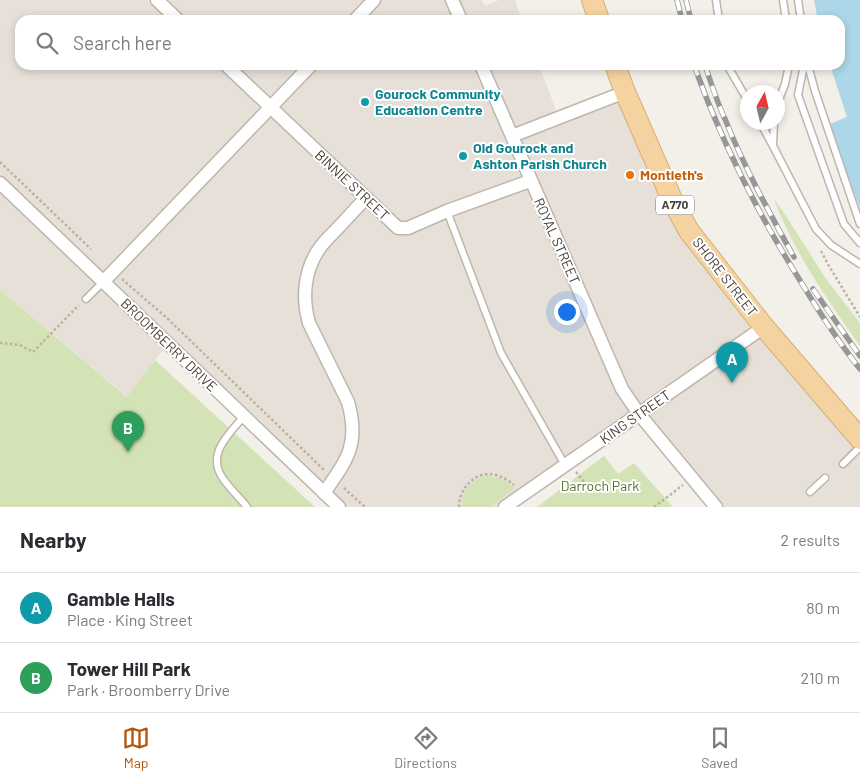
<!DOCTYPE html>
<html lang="en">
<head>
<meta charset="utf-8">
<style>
	body { margin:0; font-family:Barlow,sans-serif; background:#f2f2f3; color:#2b2b33 }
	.compass { position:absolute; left:740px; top:85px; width:45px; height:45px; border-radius:50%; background:#fff; box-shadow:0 2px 8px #0003; rotate:8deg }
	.you { position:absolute; left:566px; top:311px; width:18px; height:18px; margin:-12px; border:4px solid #fff; border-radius:50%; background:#1a73e8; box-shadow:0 0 0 8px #1a73e833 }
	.badge { display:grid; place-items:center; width:32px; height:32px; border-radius:50%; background:#b45309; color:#fff; font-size:16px; font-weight:700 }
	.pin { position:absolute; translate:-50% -41px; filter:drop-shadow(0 1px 2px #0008) }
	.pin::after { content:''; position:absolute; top:26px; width:18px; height:15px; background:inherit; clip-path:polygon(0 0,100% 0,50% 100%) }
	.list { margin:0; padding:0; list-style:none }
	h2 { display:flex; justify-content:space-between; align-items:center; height:65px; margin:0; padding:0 20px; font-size:21px }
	h2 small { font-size:16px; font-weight:400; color:#7c7c81 }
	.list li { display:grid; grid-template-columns:32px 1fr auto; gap:15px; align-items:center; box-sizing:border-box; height:70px; padding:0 20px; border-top:1px solid #e1e1e2 }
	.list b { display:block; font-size:19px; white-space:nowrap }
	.list p { margin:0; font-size:16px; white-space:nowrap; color:#7c7c81 }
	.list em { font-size:16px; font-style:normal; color:#7c7c81 }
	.icon { flex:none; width:28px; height:28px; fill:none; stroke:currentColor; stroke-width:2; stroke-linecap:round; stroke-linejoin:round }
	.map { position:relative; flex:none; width:860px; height:507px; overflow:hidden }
	.search { position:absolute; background:#fff; box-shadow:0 2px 8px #0003; left:15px; right:15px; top:15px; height:55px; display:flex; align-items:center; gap:12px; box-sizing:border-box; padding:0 18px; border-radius:15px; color:#7c7c81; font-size:19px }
	.sheet { height:205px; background:#fff }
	nav { display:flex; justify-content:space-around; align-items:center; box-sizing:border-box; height:70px; border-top:1px solid #e1e1e2; background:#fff; font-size:14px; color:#7c7c81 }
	nav a { display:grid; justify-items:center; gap:2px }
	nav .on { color:#b45309 }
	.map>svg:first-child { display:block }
</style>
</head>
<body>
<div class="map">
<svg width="860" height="507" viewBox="0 0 860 507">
	<rect width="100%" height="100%" fill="#f3efe9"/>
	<path fill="#e6e0d8" d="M0,0H482L485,6L499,0H515L522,20H20V65H539L559,118L625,93L679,223L860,442V507H716L639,413L503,507H339L166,345L128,397L0,290Z"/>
	<g fill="#d4e3b6">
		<path d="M773,197L786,216L826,279L860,323V346C827,299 793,251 773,197Z"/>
		<path d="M0,290L127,397L155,360L315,507H0Z"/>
		<path d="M604,456L618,474L634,463L673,507H537Z"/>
		<path d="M488,476C499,477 507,481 515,488L490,507H462C461,490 473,479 488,476Z"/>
	</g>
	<path fill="#acd7e9" d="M814,0H860V208L844,167L830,124L847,117L830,65H840V20H818Z"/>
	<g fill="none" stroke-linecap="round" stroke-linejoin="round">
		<defs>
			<g id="service">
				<path d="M716,0L719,20"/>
				<path d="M783,0L786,20"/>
				<path d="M798,0L801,20"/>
				<path d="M727,65L748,101"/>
				<path d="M804,65L798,95L844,224L860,243"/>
				<path d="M808,65L815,91L860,224"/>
				<path d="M778,102L785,84L789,65"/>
				<path d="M760,122L773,146L816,229L831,245L860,264"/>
				<path d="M773,144L774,122"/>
				<path d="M447,211L501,353L565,465"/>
				<path d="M86,299L103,282"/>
				<path d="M244,416C228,435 205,455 224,480C231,490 240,498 247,507"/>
				<path d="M843,464L860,447"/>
				<path d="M810,492L825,478"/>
			</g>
			<g id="minor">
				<path d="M157,0L178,20"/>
				<path d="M452,0L461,20"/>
				<path d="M355,20L374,0"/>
				<path d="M226,65L398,228H408L447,211L530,181"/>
				<path d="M481,65L622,389L639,414L716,507"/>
				<path d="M512,136L625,92"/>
				<path d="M0,183L339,507"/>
				<path d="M103,282L311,65"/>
				<path d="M324,493C347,460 360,444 348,402L309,323C302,298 304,271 319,249C323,243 329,237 334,232C345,221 355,209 366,198"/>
				<path d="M505,507L764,327"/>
			</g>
			<g id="primary">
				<path d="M592,0L599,20"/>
				<path d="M615,65L625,92L674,204L689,231L764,327L860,439"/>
			</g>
		</defs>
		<use href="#service" stroke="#beb6ad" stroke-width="9"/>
		<use href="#minor" stroke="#beb6ad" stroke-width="15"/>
		<use href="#primary" stroke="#d8ae72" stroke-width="22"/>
		<g stroke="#beb09f" stroke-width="2.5" stroke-dasharray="2.5 2.5" stroke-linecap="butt">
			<path d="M0,162L91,249"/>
			<path d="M821,251L829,266L860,317"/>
			<path d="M122,279L168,319L325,471"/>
			<path d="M0,343L20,345L33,352L79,305"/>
			<path d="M576,472L584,482"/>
			<path d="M344,488L365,507"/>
			<path d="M459,507C459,488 476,470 496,475C503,477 509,481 514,485"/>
			<path d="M654,507L683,485"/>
		</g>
		<use href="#service" stroke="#fff" stroke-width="6"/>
		<use href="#minor" stroke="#fff" stroke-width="12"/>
		<use href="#primary" stroke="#f4d3a1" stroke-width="20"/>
		<defs>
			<g id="rail">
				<path d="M677,0L682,20"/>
				<path d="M686,0L691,20"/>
				<path d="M694,65C720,138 755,208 796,274C816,307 836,339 860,369"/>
				<path d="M705,65C711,83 717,102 725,119C744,167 769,212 794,257"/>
				<path d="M813,289L860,356"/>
			</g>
		</defs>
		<use href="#rail" stroke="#979797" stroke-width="5.5"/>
		<use href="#rail" stroke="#fff" stroke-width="4" stroke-dasharray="11" stroke-linecap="butt"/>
	</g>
	<g fill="#0f9aa8" stroke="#fff" stroke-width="2">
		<circle cx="365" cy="102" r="5"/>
		<circle cx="463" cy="156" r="5"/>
	</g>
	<circle fill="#e8710a" stroke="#fff" stroke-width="2" cx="630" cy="175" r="5"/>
	<g text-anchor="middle" stroke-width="4" stroke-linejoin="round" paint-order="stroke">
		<rect fill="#fff" stroke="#7e7974" stroke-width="1" x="656" y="195.5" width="38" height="19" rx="4"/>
		<g font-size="12" font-weight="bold" fill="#463f38">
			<text x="675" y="209">A770</text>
		</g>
		<g font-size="14" font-weight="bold" fill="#0d838f" stroke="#fff" text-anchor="start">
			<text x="375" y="99">Gourock Community<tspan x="375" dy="16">Education Centre</tspan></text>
			<text x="473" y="153">Old Gourock and<tspan x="473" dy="16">Ashton Parish Church</tspan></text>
		</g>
		<g font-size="14" font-weight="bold" fill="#c56008" stroke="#fff" text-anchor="start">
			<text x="640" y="180">Montieth's</text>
		</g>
		<g font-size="14" fill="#463f38" stroke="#fff">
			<text transform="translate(352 185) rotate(43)" y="5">BINNIE STREET</text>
			<text transform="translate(557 241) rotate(66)" y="5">ROYAL STREET</text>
			<text transform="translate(725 277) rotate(52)" y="5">SHORE STREET</text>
			<text transform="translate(169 345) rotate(44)" y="5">BROOMBERRY DRIVE</text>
			<text transform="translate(635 417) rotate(-35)" y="5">KING STREET</text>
		</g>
		<g font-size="14" fill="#517231" stroke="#fff">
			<text x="600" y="491">Darroch Park</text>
		</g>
	</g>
</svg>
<svg class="compass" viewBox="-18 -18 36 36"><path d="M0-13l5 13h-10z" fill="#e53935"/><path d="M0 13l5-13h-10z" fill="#7c7c81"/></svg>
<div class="you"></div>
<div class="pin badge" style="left:732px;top:383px;background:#0f9aa8">A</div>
<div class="pin badge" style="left:128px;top:452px;background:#2e9e5b">B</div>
<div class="search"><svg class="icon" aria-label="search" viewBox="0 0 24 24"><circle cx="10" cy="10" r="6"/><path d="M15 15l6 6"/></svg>Search here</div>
</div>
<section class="sheet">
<h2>Nearby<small>2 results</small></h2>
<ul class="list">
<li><span class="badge" style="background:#0f9aa8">A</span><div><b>Gamble Halls</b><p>Place · King Street</p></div><em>80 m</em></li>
<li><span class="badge" style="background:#2e9e5b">B</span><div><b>Tower Hill Park</b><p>Park · Broomberry Drive</p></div><em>210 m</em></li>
</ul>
</section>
<nav>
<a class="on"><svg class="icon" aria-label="map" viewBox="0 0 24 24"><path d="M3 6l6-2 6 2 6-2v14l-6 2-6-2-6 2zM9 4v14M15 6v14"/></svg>Map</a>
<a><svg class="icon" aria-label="directions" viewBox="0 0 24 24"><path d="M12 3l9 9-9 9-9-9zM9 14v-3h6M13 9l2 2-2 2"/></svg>Directions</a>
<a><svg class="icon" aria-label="saved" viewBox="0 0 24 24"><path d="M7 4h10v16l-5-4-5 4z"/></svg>Saved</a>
</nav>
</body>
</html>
